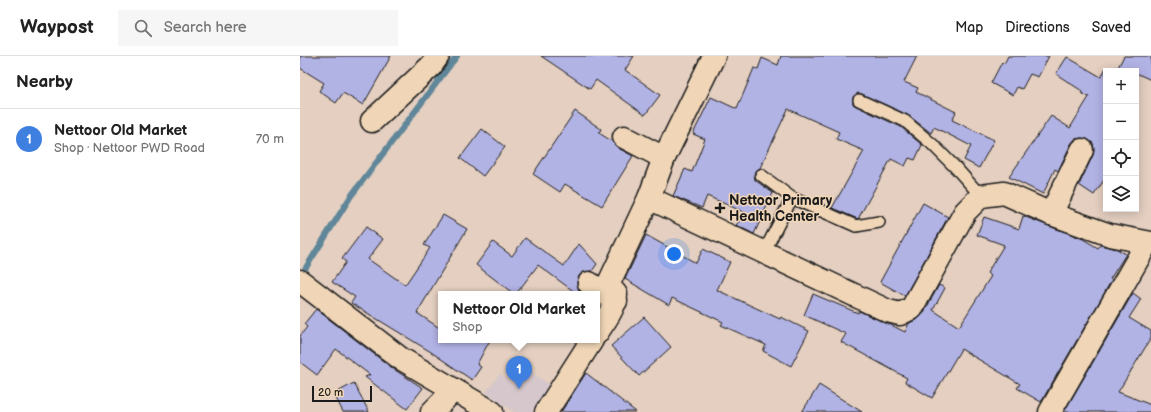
<!DOCTYPE html>
<html lang="en">
<head>
<meta charset="utf-8">
<style>
	body { margin:0; font-family:"Balsamiq Sans",sans-serif; background:#f6f6f6; color:#222 }
	.controls { position:absolute; right:12px; top:12px; display:grid; overflow:hidden; border-radius:0px; box-shadow:0 2px 10px #0003 }
	.controls button { width:36px; height:36px; display:grid; place-items:center; padding:0; border:0; border-bottom:1px solid #e0e0e0; background:#fff; color:#222; font:20px sans-serif }
	.scale { position:absolute; left:12px; bottom:10px; width:60px; box-sizing:border-box; padding-left:4px; border:2px solid #1c1c1c; border-top:0; font-size:11px; line-height:14px; white-space:nowrap; color:#1c1c1c; -webkit-text-stroke:3px #f0d6b7; paint-order:stroke }
	.you { position:absolute; left:374px; top:198px; width:14px; height:14px; margin:-10px; border:3px solid #fff; border-radius:50%; background:#1a73e8; box-shadow:0 0 0 6px #1a73e833 }
	.badge { display:grid; place-items:center; width:26px; height:26px; border-radius:50%; background:#b45309; color:#fff; font-size:13px; font-weight:700 }
	.pin { position:absolute; translate:-50% -33px; filter:drop-shadow(0 1px 2px #0008) }
	.pin::after { content:''; position:absolute; top:21px; width:14px; height:12px; background:inherit; clip-path:polygon(0 0,100% 0,50% 100%) }
	.popup { position:absolute; left:138px; top:235px; width:162px; height:52px; box-sizing:border-box; display:grid; place-content:center; border-radius:0px; background:#fff; filter:drop-shadow(0 1px 3px #0005); font-size:13px; white-space:nowrap; color:#767676 }
	.popup b { font-size:15px; color:#222 }
	.popup::after { content:''; position:absolute; left:50%; top:100%; margin-left:-8px; border:8px solid transparent; border-top-color:#fff }
	.list { margin:0; padding:0; list-style:none }
	h2 { display:flex; justify-content:space-between; align-items:center; height:52px; margin:0; padding:0 16px; font-size:17px }
	h2 small { font-size:13px; font-weight:400; color:#767676 }
	.list li { display:grid; grid-template-columns:26px 1fr auto; gap:12px; align-items:center; box-sizing:border-box; height:60px; padding:0 16px; border-top:1px solid #e0e0e0 }
	.list b { display:block; font-size:15px; white-space:nowrap }
	.list p { margin:0; font-size:13px; white-space:nowrap; color:#767676 }
	.list em { font-size:13px; font-style:normal; color:#767676 }
	.icon { flex:none; width:22px; height:22px; fill:none; stroke:currentColor; stroke-width:2; stroke-linecap:round; stroke-linejoin:round }
	.map { position:relative; flex:none; width:851px; height:356px; overflow:hidden }
	header { display:flex; align-items:center; gap:24px; box-sizing:border-box; height:56px; padding:0 20px; background:#fff; border-bottom:1px solid #e0e0e0 }
	header strong { font-size:19px }
	nav { display:flex; gap:22px; margin-inline-start:auto; font-size:14px }
	.search { width:280px; height:36px; background:#f6f6f6; display:flex; align-items:center; gap:10px; box-sizing:border-box; padding:0 14px; border-radius:0px; color:#767676; font-size:15px }
	main { display:flex }
	aside { flex:1; background:#fff }
	.map>svg:first-child { display:block }
</style>
</head>
<body>
<header>
<strong>Waypost</strong>
<div class="search"><svg class="icon" aria-label="search" viewBox="0 0 24 24"><circle cx="10" cy="10" r="6"/><path d="M15 15l6 6"/></svg>Search here</div>
<nav><a>Map</a><a>Directions</a><a>Saved</a></nav>
</header>
<main>
<aside>
<h2>Nearby<small></small></h2>
<ul class="list">
<li><span class="badge" style="background:#3f7fe0">1</span><div><b>Nettoor Old Market</b><p>Shop · Nettoor PWD Road</p></div><em>70 m</em></li>
</ul>
</aside>
<div class="map">
<svg width="851" height="356" viewBox="0 0 851 356">
	<rect width="100%" height="100%" fill="#e4cfc0"/>
	<filter id="ink" filterUnits="userSpaceOnUse"><feTurbulence type="fractalNoise" baseFrequency=".025" numOctaves="2"/><feDisplacementMap in="SourceGraphic" scale="8" xChannelSelector="R" yChannelSelector="G"/><feConvolveMatrix kernelMatrix="1 2 1 2 8 2 1 2 1" color-interpolation-filters="sRGB"/></filter>
	<g filter="url(#ink)">
		<path fill="#d5c7cb" d="M223,310L251,330L232,356H214L186,336L200,318L211,326Z"/>
		<g fill="none" stroke-linecap="round" stroke-linejoin="round">
			<path stroke="#5f8699" stroke-width="6" d="M0,221L51,140L157,0"/>
		</g>
		<g fill="#b2b3e5" stroke="#1c1c1c">
			<path d="M0,0H91L63,49L43,37L36,47L19,35L24,27L0,12Z"/>
			<path d="M241,0H334L325,14L360,39L345,59L296,24L290,33Z"/>
			<path d="M481,0H617L604,26L618,32L616,36L656,56L652,64L694,84L679,112L664,104L671,90L634,71L631,77L608,59L562,38L558,37L553,41V48L556,50L601,71L622,89L615,104L609,102L605,110L591,103L558,163L532,152L564,95L536,83L539,76L488,53L460,112L456,115L454,118L455,124L473,137L454,178L436,169L446,157L407,140L402,152L373,140L385,113L392,116L405,83L393,78L411,41L437,53L454,12L458,13L462,2L478,9Z"/>
			<path d="M708,0H749L738,21L730,18L722,33L717,31L713,39L691,27L702,6L704,8Z"/>
			<path d="M824,0H851V24L836,17V15H816Z"/>
			<path d="M767,1L801,21L806,12V121L794,139L779,129L793,99L794,93L793,87L787,83L781,82L775,83L771,88L758,115L755,113L743,138L709,121L751,60L770,72L789,41L781,37L782,35L756,18Z"/>
			<path d="M275,55L301,73L299,77L313,86L318,92L333,100L302,150L265,128L260,136L233,118Z"/>
			<path d="M182,73L205,91L183,120L160,102Z"/>
			<path d="M623,147L648,161L605,240L580,226Z"/>
			<path d="M143,159L167,173L117,257L141,273V284H190L177,308L181,311L172,324L131,296L51,247L55,241L32,226L46,206L42,203L66,171L83,183L68,203L105,229L130,192L124,189Z"/>
			<path d="M723,160L783,183L798,192L800,189L817,193L826,198L810,223L812,224L741,346L717,332L720,328L661,293L632,342L605,326L607,322L541,286L546,278L504,259L513,238L558,257L559,255L583,266L591,269L605,276L609,267L618,263L623,258L639,229L645,232L633,254L659,271L691,220L687,217L704,189L677,179L684,161L719,173Z"/>
			<path d="M346,179L396,207L403,193L430,206L417,234L480,263L481,261L509,275L491,310L463,295L466,289L421,269L423,266L372,242L369,249L325,223Z"/>
			<path d="M225,182L264,210L279,188L297,208L292,215L284,216L279,220L277,227L279,234L276,237L238,209L216,238H214L176,209L193,186L212,200Z"/>
			<path d="M833,237L841,243L829,262L851,275V282L818,336L851,349V356H764Z"/>
			<path d="M16,253L92,312L123,332L107,353L65,321L70,319L36,293L17,319L0,306V280L7,271L4,268Z"/>
			<path d="M344,261L371,291L339,320L311,290Z"/>
			<path d="M286,317L336,356H261Z"/>
			<path d="M54,327L69,356H43L34,338Z"/>
			<path d="M519,329L562,356H502Z"/>
		</g>
		<g fill="none" stroke-linecap="round" stroke-linejoin="round">
			<defs>
				<g id="service">
					<path d="M559,44L605,65L632,88L656,112L681,140"/>
					<path d="M461,119L492,142L556,170L579,166"/>
					<path d="M464,196L492,142"/>
				</g>
				<g id="minor">
					<path d="M72,65L131,10L138,0"/>
					<path d="M324,81L364,102"/>
					<path d="M349,142L588,255L600,258L612,252L665,156L681,140L704,137L751,158L810,179L851,187"/>
					<path d="M751,158L782,94"/>
					<path d="M289,227L316,245"/>
					<path d="M132,356L154,334"/>
					<path d="M750,356L847,187"/>
				</g>
				<g id="tertiary">
					<path d="M0,225L100,302L192,356"/>
					<path d="M297,277C305,264 315,253 316,238L308,229L349,142L364,102L414,0"/>
					<path d="M246,356L292,284"/>
				</g>
			</defs>
			<use href="#service" stroke="#1c1c1c" stroke-width="14"/>
			<use href="#minor" stroke="#1c1c1c" stroke-width="25"/>
			<use href="#tertiary" stroke="#1c1c1c" stroke-width="25"/>
			<use href="#service" stroke="#f0d6b7" stroke-width="11"/>
			<use href="#minor" stroke="#f0d6b7" stroke-width="22"/>
			<use href="#tertiary" stroke="#f0d6b7" stroke-width="22"/>
		</g>
	</g>
	<path fill="#1c1c1c" stroke="#f0d6b7" stroke-width="1.5" d="M418 146h4v4h4v4h-4v4h-4v-4h-4v-4h4z"/>
	<g text-anchor="middle" stroke-width="3" stroke-linejoin="round" paint-order="stroke">
		<g font-size="14" font-weight="bold" fill="#1c1c1c" stroke="#f0d6b7" text-anchor="start">
			<text x="429" y="149">Nettoor Primary<tspan x="429" dy="16">Health Center</tspan></text>
		</g>
	</g>
</svg>
<div class="controls">
<button>+</button>
<button>−</button>
<button><svg class="icon" aria-label="locate" viewBox="0 0 24 24"><circle cx="12" cy="12" r="6"/><path d="M12 2v4M12 18v4M2 12h4M18 12h4"/></svg></button>
<button><svg class="icon" aria-label="layers" viewBox="0 0 24 24"><path d="M12 4l9 5-9 5-9-5zM3 14l9 5 9-5"/></svg></button>
</div>
<div class="scale">20 m</div>
<div class="you"></div>
<div class="pin badge" style="left:219px;top:333px;background:#3f7fe0">1</div>
<div class="popup"><b>Nettoor Old Market</b>Shop</div>
</div>
</main>
</body>
</html>
